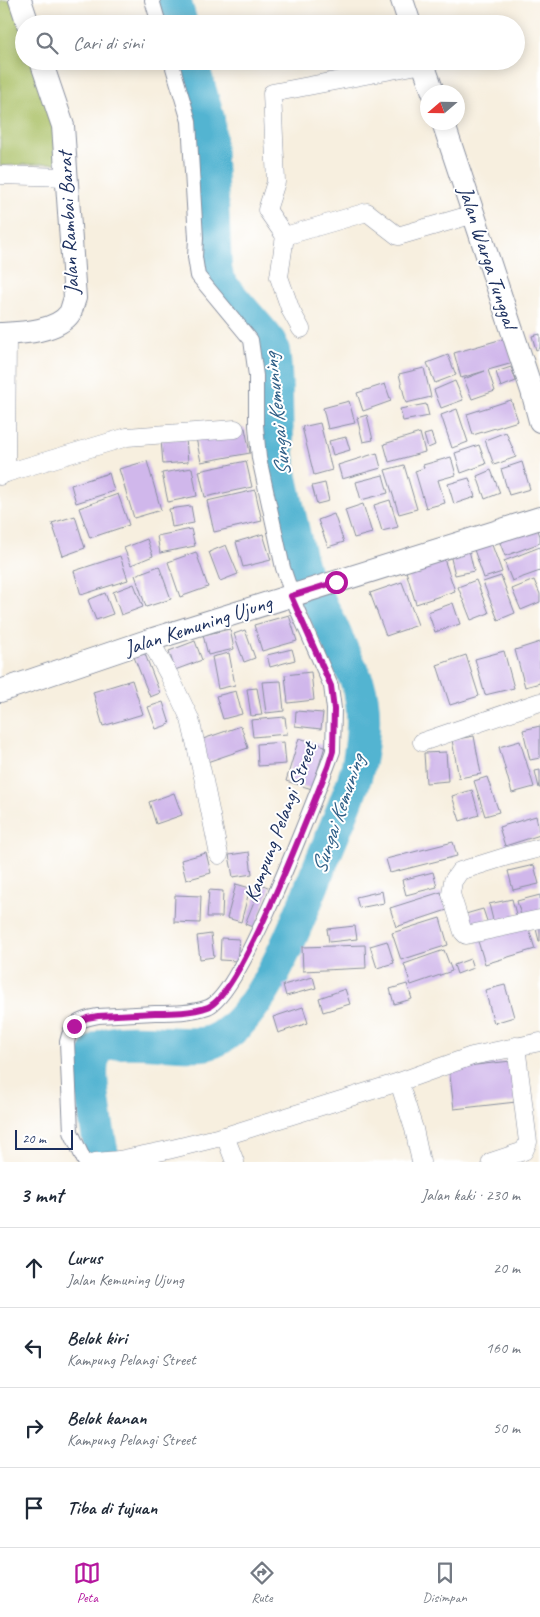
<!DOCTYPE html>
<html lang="id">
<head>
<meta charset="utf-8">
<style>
	body { margin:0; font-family:Caveat,sans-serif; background:#f6f6f7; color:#1f2937 }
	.compass { position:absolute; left:420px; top:85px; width:45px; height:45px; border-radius:50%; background:#fff; box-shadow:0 2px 12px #0003; rotate:250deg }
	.scale { position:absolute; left:15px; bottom:12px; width:58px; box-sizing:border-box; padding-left:5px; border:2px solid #1b2f5e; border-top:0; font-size:14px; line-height:18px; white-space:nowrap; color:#1b2f5e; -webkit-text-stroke:4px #fff; paint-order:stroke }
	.stop { position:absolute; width:15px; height:15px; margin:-11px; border:4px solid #b5179e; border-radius:50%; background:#fff }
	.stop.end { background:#b5179e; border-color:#fff; box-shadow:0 1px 5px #0008 }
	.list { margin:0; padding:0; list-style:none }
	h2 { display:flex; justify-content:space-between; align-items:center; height:65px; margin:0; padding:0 20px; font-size:21px }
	h2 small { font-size:16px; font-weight:400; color:#747a83 }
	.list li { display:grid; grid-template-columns:32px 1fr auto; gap:15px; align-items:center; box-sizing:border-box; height:80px; padding:0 20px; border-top:1px solid #e0e1e3 }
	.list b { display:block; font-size:19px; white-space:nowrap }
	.list p { margin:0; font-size:16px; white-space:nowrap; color:#747a83 }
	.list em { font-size:16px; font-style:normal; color:#747a83 }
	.icon { flex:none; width:28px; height:28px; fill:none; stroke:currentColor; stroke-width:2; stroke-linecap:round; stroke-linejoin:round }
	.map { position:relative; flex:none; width:540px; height:1162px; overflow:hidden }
	.search { position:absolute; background:#fff; box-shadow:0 2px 12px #0003; left:15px; right:15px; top:15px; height:55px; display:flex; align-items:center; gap:12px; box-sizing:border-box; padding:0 18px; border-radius:28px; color:#747a83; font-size:19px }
	.sheet { height:385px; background:#fff }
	nav { display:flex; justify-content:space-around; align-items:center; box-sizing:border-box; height:70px; border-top:1px solid #e0e1e3; background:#fff; font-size:14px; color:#747a83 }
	nav a { display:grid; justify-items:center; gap:2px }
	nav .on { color:#b5179e }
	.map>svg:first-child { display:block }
</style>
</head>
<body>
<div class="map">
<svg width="540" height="1162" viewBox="0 0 540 1162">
	<rect width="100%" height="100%" fill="#fff"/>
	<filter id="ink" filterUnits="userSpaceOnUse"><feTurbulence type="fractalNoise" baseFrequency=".02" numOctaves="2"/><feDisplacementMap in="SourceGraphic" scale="10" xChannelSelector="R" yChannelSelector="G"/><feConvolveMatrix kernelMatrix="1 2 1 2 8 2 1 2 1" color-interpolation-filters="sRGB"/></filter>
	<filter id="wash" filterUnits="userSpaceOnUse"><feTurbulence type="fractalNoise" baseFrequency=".0096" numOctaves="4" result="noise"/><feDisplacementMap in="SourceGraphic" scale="20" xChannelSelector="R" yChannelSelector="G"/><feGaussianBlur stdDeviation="1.12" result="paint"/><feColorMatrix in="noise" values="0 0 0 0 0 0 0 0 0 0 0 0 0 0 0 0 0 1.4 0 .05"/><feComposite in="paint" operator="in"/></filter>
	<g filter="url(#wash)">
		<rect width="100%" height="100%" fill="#f7efdf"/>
		<path fill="#a9bf64" stroke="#627761" d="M0,0H13L24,33V61H33L56,131L57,163L0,166Z"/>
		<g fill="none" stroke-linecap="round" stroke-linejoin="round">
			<g stroke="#52b4d1" stroke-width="34">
				<path d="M174,0L181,24"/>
				<path d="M103,1162C100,1139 83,1068 97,1051C111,1032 185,1049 208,1043C260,1029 300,915 319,868C330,841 342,814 352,786C362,759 368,712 358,684C354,674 348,663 343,653C336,637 329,620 320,604C316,597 310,592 307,584C301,568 298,552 294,536C290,517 285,498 281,478C273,436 279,393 273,351L270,343L264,335L218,282L215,268L208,119L191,61"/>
			</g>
		</g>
		<g id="blocks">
			<g fill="#d0b7eb">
				<path d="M540,334V348L536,350L532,336Z"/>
				<path d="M506,338L513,363L488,370L495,391L472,399L464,379L485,371L461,378L454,353Z"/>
				<path d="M448,355L456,375L435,383L427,363Z"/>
				<path d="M511,367L516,381L501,387L496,372Z"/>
				<path d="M424,368L431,397L406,403L399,374Z"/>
				<path d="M455,381L463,400L441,408L434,390Z"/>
				<path d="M385,384L391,401L363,411L357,393Z"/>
				<path d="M511,400L518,421L473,435L467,414Z"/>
				<path d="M349,401L355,423L328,429L323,408Z"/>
				<path d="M426,404L429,416L403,421L400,409Z"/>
				<path d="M457,409L468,442L452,448L441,415Z"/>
				<path d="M367,415L373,440L363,442L357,418Z"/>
				<path d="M320,423L332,470L314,475L302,427Z"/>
				<path d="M245,428L250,453L201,462L196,438Z"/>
				<path d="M506,432L516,457L494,465L485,440Z"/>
				<path d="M420,433L425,452L389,462L384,444Z"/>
				<path d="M431,433L435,445L428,448L424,435Z"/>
				<path d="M346,437L350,450L333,455L329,441Z"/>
				<path d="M186,438L188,462L163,464L161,440Z"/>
				<path d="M479,445L486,464L461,473L455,453Z"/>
				<path d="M377,453L381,468L342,479L338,465Z"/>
				<path d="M451,457L456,475L438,480L445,503L426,508L415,471L424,468L423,465Z"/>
				<path d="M147,461L161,510L134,518L119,469Z"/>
				<path d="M246,461L252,487L205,497L199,471Z"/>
				<path d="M522,462L530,489L509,495L501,469Z"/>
				<path d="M404,465L417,509L399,514L385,470Z"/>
				<path d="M192,468L197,496L168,502L162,473Z"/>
				<path d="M491,470L500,493L485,499L477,476Z"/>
				<path d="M109,473L114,491L76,503L71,485Z"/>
				<path d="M383,475L388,493L361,500L356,482Z"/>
				<path d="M469,478L475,497L454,504L448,484Z"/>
				<path d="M325,483L329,501L317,504L312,486Z"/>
				<path d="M255,490L262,521L214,532L207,501Z"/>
				<path d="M118,494L129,525L90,538L79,508Z"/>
				<path d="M390,500L398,527L382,531L374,505Z"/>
				<path d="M363,504L372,533L354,538L345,510Z"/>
				<path d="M191,506L194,523L172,527L169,509Z"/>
				<path d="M334,514L344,542L328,547L318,520Z"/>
				<path d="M75,516L85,548L63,556L52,523Z"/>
				<path d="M535,522L540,536V543L505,556L497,535Z"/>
				<path d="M191,529L195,546L160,553L157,536Z"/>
				<path d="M263,534L271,560L243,567L236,542Z"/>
				<path d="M489,537L502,572L484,578L472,544Z"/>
				<path d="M147,539L153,556L131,565L124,548Z"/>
				<path d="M226,545L238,574L220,581L209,552Z"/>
				<path d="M468,546L474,571L455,575L449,550Z"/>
				<path d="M540,547V571L512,581L504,561Z"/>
				<path d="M196,552L208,587L180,597L168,562Z"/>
				<path d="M120,556L128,580L81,595L74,571Z"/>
				<path d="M443,556L455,591L416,604L405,568Z"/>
				<path d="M159,566L171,599L146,607L135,575Z"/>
				<path d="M501,576L515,613L498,620L483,582Z"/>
				<path d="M476,580L489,613L471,620L458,587Z"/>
				<path d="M534,580L540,594V602L521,610L512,589Z"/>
				<path d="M402,582L418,625L386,636L370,593Z"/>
				<path d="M134,584L143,607L121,615L113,592Z"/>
				<path d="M105,593L113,614L96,620L88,600Z"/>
				<path d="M453,603L460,624L435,632L428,612Z"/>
				<path d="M289,615L297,641L262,651L254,625Z"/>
				<path d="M230,629L234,649L208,655L203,635Z"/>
				<path d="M245,630L255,658L244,662L234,634Z"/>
				<path d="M195,641L202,660L175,670L169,651Z"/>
				<path d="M540,642V683L525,687L515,650Z"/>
				<path d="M292,649L295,660L270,667L267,655Z"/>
				<path d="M504,651L514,688L485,695L475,659Z"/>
				<path d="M229,653L235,685L218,689L212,657Z"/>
				<path d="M145,654L160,693L150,697L134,657Z"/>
				<path d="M466,655L479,696L450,705L437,665Z"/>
				<path d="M311,672L314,700L288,703L285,675Z"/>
				<path d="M132,680L143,714L103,726L93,692Z"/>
				<path d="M281,681L284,711L266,713L262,682Z"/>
				<path d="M257,688L262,715L251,716L247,689Z"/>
				<path d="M236,691L242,714L223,719L216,696Z"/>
				<path d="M163,702L170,724L156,729L148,707Z"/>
				<path d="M296,711L323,713L321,729L295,726Z"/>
				<path d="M285,717L287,734L253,737L251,720Z"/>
				<path d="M241,726L248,748L207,762L200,740Z"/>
				<path d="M540,726V758L530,760L523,730Z"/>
				<path d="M474,736L481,774L459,778L452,740Z"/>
				<path d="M299,738L325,746L312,789L286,781Z"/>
				<path d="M520,741L534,787L512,793L499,747Z"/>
				<path d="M284,742L286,764L258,766L257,744Z"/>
				<path d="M446,752L448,781L426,783L424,753Z"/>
				<path d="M540,770V788H539L535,771Z"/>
				<path d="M487,777L499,812L485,816L474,781Z"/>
				<path d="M472,790L479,815L460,821L452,796Z"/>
				<path d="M174,793L182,815L156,824L149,802Z"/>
				<path d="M536,816L540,835L505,846L499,827Z"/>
				<path d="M453,842L457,856L390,873L386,859Z"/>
				<path d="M249,852L252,874L233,877L229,855Z"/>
				<path d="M206,853L211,873L186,880L181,860Z"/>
				<path d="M534,865L539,884L513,890L508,871Z"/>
				<path d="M433,872L437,887L406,895L402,880Z"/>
				<path d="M236,884L250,888L241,922L227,918Z"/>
				<path d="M261,884L270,888L255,928L245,924Z"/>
				<path d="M209,890L223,891L222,917H207Z"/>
				<path d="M382,891L384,903L359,908L356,897Z"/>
				<path d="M441,892L447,910L396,927L390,908Z"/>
				<path d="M175,895L201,896L200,923L174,922Z"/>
				<path d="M540,895V915L522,919L517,901Z"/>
				<path d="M512,899L517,918L494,924L489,904Z"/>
				<path d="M483,909L488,924L467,930L462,915Z"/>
				<path d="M440,918L448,945L401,960L392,933Z"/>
				<path d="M527,923L535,949L485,964L477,938Z"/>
				<path d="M540,924V941H539L535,925Z"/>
				<path d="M355,926L357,939L329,942L327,929Z"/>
				<path d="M211,934L214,957L200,959L197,936Z"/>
				<path d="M221,938L239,939L237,961L220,960Z"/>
				<path d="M387,941L394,963L377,968L370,946Z"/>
				<path d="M365,945L366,968L303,971L302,947Z"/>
				<path d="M444,950L452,971L411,985L404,964Z"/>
				<path d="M470,959L473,968L457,974L454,965Z"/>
				<path d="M313,977L316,988L286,996L283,985Z"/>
				<path d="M407,984L412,999L394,1004L390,989Z"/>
				<path d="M505,985L514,1017L494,1023L485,990Z"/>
				<path d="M345,989L350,1004L323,1012L319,998Z"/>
				<path d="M303,1007L308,1023L278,1033L273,1017Z"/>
				<path d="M511,1061L516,1102L454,1109L449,1068Z"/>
			</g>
		</g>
	</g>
	<g filter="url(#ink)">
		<use href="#blocks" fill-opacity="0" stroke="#898f9e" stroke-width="1"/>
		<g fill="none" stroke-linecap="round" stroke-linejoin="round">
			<defs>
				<g id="pedestrian">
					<path d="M152,0L159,24"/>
					<path d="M85,1162L71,1132L67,1042C71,1023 80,1019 98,1016C117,1015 136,1014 155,1013C173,1013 191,1013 208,1007C241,995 311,807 327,767L333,751L334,709L331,686L297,609L283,568L259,458L256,426V376L251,340L198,276L195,257L196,238L189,121L171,61"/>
				</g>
				<g id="minor">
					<path d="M423,64L272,93L276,182L267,210L285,236L367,212L398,236L474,214"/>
					<path d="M0,175L67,177"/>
					<path d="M285,236L279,277L291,311L301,329"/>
					<path d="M6,473L127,437L235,429"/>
					<path d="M0,476L6,473L7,333"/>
					<path d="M150,640L169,675L190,719L204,781L219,855"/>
					<path d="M422,742L540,702"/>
					<path d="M540,848L508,856L460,871L453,881L451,894L463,932L466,935L540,919"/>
					<path d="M399,1082L414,1129L421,1162"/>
					<path d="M225,1136L235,1162"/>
					<path d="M95,1162L119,1160L168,1150L225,1136L399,1082L472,1056L540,1042"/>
					<path d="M491,1162L524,1151L528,1142L516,1046"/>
				</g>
				<g id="tertiary">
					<path d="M20,0L28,24"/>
					<path d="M402,0L410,24"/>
					<path d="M422,61L433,92"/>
					<path d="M443,122L532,391L540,421"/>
					<path d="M0,334C21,333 57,332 70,313C72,309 73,303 75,298L63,126L41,61"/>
					<path d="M0,691L150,640L540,518"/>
				</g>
			</defs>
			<use href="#pedestrian" stroke="#898f9e" stroke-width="16"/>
			<use href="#minor" stroke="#898f9e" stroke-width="19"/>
			<use href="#tertiary" stroke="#898f9e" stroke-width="24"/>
			<use href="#pedestrian" stroke="#fff" stroke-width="14"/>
			<use href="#minor" stroke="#fff" stroke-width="18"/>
			<use href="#tertiary" stroke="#fff" stroke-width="22"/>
		</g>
	</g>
	<g fill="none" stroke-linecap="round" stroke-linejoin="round" filter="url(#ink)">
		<path stroke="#b5179e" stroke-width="6" d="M74,1026L87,1018L98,1016C117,1015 136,1014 155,1013C173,1013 191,1013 208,1007C241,995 311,807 328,767L333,751L334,709L331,686L291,596L336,582"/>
	</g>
	<g text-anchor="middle" stroke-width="4" stroke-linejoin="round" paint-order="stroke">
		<g font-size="21" fill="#1b2f5e" stroke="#fff">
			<text transform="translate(68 223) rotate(-93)" y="7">Jalan Rambai Barat</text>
			<text transform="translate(488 257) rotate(72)" y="7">Jalan Warga Tunggal</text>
			<text transform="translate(198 625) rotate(-18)" y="7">Jalan Kemuning Ujung</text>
			<text transform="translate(280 822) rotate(-69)" y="7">Kampung Pelangi Street</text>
		</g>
		<g font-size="22" font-style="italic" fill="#2e5e86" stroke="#fff">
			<text transform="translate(276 415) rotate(-96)" y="8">Sungai Kemuning</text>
			<text transform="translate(337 814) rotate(-71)" y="8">Sungai Kemuning</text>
		</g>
	</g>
</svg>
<svg class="compass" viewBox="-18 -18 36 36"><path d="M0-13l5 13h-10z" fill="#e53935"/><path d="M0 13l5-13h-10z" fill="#747a83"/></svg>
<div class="scale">20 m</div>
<div class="stop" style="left:336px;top:582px"></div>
<div class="stop end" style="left:74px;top:1026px"></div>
<div class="search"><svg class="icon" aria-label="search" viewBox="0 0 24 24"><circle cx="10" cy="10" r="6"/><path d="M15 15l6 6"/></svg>Cari di sini</div>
</div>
<section class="sheet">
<h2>3 mnt<small>Jalan kaki · 230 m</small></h2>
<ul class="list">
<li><svg class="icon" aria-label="ahead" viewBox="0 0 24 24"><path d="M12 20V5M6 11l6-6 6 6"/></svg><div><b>Lurus</b><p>Jalan Kemuning Ujung</p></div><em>20 m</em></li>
<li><svg class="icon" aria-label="left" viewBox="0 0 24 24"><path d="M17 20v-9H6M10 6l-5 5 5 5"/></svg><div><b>Belok kiri</b><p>Kampung Pelangi Street</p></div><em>160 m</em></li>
<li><svg class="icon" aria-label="right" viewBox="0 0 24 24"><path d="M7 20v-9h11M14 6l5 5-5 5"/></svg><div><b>Belok kanan</b><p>Kampung Pelangi Street</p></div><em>50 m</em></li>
<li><svg class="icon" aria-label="arrive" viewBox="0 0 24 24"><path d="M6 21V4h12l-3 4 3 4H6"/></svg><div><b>Tiba di tujuan</b></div></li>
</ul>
</section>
<nav>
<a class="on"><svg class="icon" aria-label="map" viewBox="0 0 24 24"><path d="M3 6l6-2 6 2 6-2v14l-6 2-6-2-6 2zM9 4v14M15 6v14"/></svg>Peta</a>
<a><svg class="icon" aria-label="directions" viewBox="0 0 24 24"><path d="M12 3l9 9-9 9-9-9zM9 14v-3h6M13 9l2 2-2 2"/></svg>Rute</a>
<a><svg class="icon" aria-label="saved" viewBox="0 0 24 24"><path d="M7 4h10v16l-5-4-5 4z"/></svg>Disimpan</a>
</nav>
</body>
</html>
